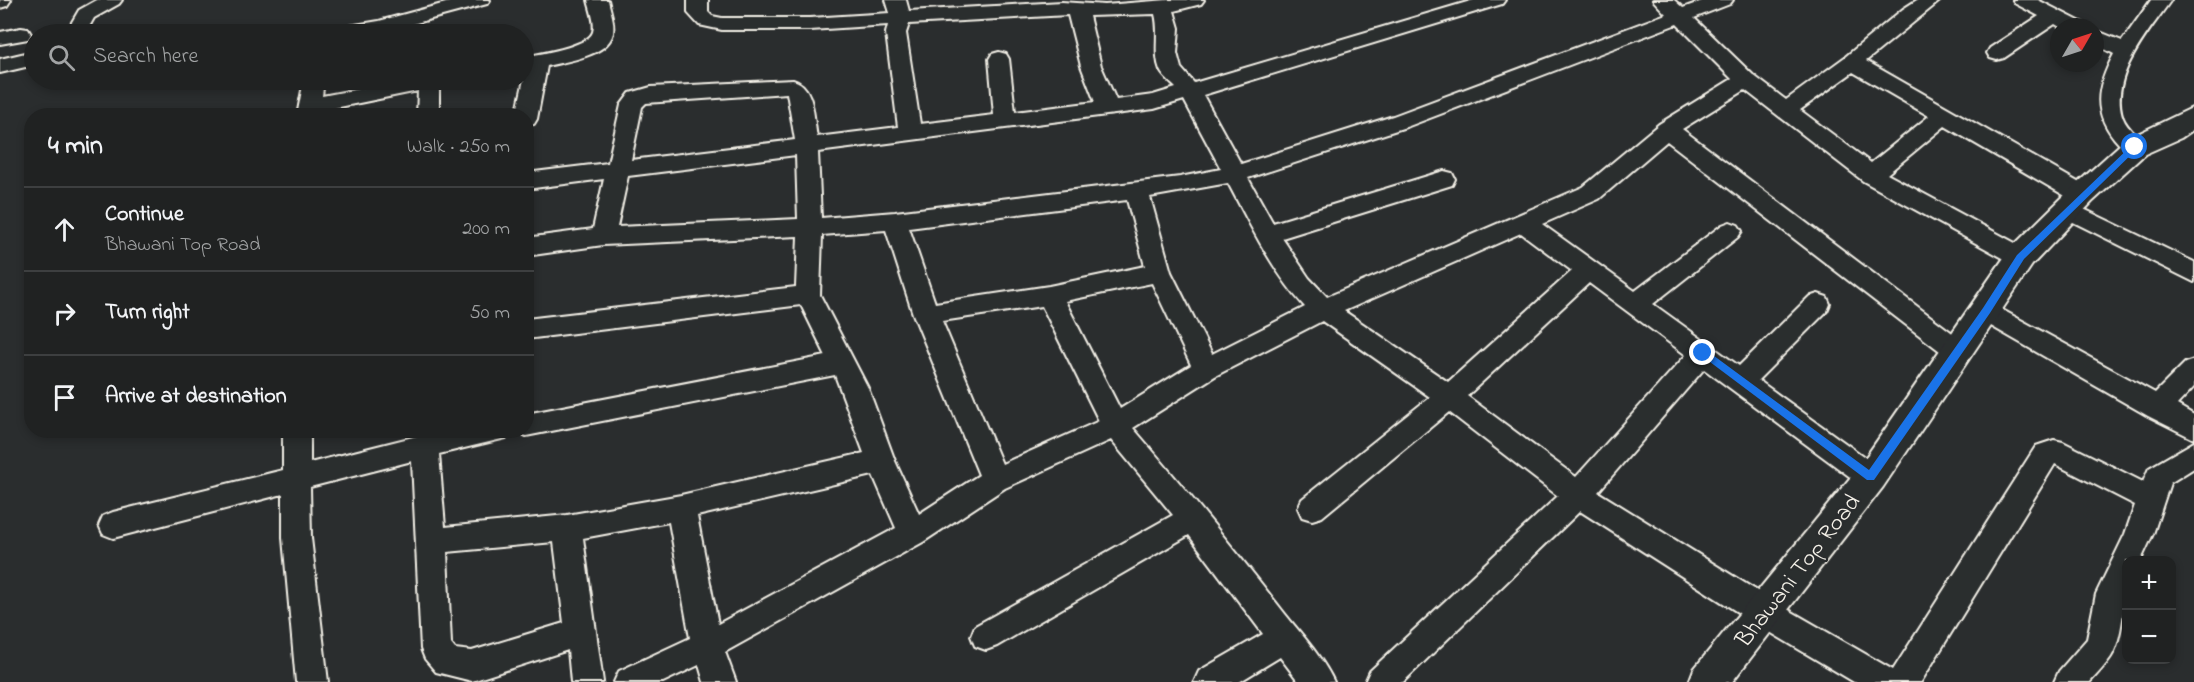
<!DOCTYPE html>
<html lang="en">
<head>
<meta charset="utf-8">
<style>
	body { margin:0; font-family:"Indie Flower",sans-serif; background:#2d2f2f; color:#f1f3f6 }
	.controls { position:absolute; right:18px; bottom:18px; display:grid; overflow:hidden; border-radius:12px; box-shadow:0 3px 9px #0003 }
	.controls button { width:54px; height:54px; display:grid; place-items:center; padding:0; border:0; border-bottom:2px solid #3d3f40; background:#202222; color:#f1f3f6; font:30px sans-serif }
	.compass { position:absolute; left:2050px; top:18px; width:54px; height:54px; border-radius:50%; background:#202222; box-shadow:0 3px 9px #0003; rotate:51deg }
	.stop { position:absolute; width:18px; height:18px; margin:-14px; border:4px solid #1a73e8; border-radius:50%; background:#fff }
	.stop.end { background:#1a73e8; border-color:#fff; box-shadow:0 2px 6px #0008 }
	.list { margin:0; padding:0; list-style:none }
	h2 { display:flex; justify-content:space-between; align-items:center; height:78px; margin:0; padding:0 24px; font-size:26px }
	h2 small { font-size:20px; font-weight:400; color:#a2a4a5 }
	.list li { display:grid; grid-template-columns:39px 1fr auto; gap:18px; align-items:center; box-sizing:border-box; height:84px; padding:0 24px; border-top:2px solid #3d3f40 }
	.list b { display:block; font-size:22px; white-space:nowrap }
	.list p { margin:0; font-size:20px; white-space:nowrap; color:#a2a4a5 }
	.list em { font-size:20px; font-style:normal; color:#a2a4a5 }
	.icon { flex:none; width:33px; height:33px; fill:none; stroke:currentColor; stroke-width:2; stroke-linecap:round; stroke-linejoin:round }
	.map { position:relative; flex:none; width:2194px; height:682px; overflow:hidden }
	.search { position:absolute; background:#202222; box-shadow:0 3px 9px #0003; left:24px; top:24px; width:510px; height:66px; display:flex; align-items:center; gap:15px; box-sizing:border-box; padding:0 21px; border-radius:33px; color:#a2a4a5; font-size:22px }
	.panel { position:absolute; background:#202222; box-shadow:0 3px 9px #0003; left:24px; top:108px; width:510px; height:330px; border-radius:24px }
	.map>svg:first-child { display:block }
</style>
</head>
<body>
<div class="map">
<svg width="2194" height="682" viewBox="0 0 2194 682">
	<rect width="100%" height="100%" fill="#2a2d2e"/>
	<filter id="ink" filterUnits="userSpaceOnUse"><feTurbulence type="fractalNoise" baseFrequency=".0167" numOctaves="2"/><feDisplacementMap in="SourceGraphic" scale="12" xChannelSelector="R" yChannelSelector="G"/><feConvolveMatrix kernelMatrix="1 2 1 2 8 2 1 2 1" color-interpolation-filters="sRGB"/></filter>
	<g filter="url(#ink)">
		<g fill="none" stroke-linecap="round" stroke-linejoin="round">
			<defs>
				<g id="minor">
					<path d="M0,0H11L7,6L0,8Z"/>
					<path d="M97,0H122L119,4L94,18L85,34H65L79,10Z"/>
					<path d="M457,0H490L487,4L379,33L328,34L331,29L379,21Z"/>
					<path d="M588,0H608C610,10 615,22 613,33C608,56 567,61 547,66L537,119L534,124L526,126V116H516L526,70L524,71V57C538,54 588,47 593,32C596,23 590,9 588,0Z"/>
					<path d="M688,0H708V12L712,16L722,18H810L890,13L886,0H906L909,11L1062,2L1105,5L1167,0H1204L1201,4L1174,11L1179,28L1177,53L1181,68L1194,83L1474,0H1505L1502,4L1203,95L1241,164L1393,116L1666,14L1653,0H1674L1683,8L1705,0H1733L1730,4L1694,18L1753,75L1786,100L1845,57L1903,9L1917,0H1941L1866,61L2090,189L2094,195L2090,201L2082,203L2074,201L1945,126L1887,174L2030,251L2033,257L2030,263L2021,266L2012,263L1863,181L1745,90L1682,129L1967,344L1971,351L1967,358L1958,361L1949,358L1667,141L1599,199L1542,224L1635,291L1722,225L1730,222L1738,225L1742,231L1738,237L1653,304L1739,366L1809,297L1818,294L1827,297L1830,304L1827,311L1758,380L1881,469L1885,477L1881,485L1871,489L1861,485L1704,369L1598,492L1775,602L1893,670L2036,446L2054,440L2063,442L2143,482L2149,468L2194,442V468L2170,483L2153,534L2141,560H2126C2126,584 2124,637 2111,657C2105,666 2097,674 2090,682H2054L2059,671L2087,639L2096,594L2125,534L2135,505L2055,464L1921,682H1854L1753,622L1580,511L1403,682H1365L1370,671L1558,496L1449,412L1322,517L1312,520L1302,517L1298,508L1302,499L1430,397L1322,321L1215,376L1133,428C1183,486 1231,545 1278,605C1296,629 1321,654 1334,682H1299L1280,657L1239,682H1194L1199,671L1263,634L1189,535L997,646L986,650L975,646L971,636L975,626L1173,515L1111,440L1005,488L923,542L725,652L736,682H704L699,665L663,682H614L619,671L690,638L669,522L583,538L603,682H571L568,650L472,681L436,672L425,659L421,649L412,461L310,487L311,538L328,682H296L283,538V494L113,538L103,534L99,525L103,516L113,512L283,470V430H310V463L441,430H509L506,438L439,454L445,527L567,515L681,495L864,453L835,375L526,436L515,430H526V414L826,356L801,305L526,339V319L796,287L798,236L603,245L526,256V238L593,229L604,179L526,189V173L608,163L621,105L630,93L651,87L793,80C815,86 813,117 817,137L898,127L886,33L888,25L810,30H722L699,25L688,13ZM1155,14C1160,33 1153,52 1160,70C1163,77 1171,83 1176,88L1153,95L1116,100L1101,66L1089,16ZM1068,15L1081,66L1095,102L1015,112L1009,59L1006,54L999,52L992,54L989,59L994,115L920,124L906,33L909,24ZM1677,24L1732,79L1659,124L1583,187L1327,297L1309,278L1282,238L1452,185L1455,179L1452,173L1444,171L1273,223L1248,178L1409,126ZM1853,72L1929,116L1871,163L1800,110ZM787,93L795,140L631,160L642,107L646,103ZM1184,100L1221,169L1180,177L895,212L821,218L818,152L1154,109ZM796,155L798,219L617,227L628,176ZM1228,183C1251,226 1272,271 1305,307L1212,354L1171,272L1150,197ZM1127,200L1145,266L1049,286L935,303L909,228ZM886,230L913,314L979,475L919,514L895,461L868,388L820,295L822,235ZM1521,233L1572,271L1448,382L1344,311ZM1152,283L1191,365L1120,409L1065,301ZM1589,283L1686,355L1576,477L1467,396ZM1042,306L1099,421L1002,464L942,321ZM873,475L896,528L718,624L697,516ZM554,542L564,623L472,651L455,649L451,644L447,552Z"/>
					<path d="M2013,0H2038L2083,23L2086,27H2060L2055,24L2004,58L1997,60L1990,58L1987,53L1990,48L2039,16L2016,4Z"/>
					<path d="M2151,0H2171C2150,31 2108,76 2123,118C2127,129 2140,137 2146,147L2143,152C2131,156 2127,152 2119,144C2091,113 2096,88 2114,54L2095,44V30L2122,41Z"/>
					<path d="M21,28L28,29L31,34L28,39L0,44V32Z"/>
					<path d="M34,51V65L0,73V59Z"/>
					<path d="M304,80H324L322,96L406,80H454L450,85L439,87V116H417L418,91L320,111L319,116H297Z"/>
					<path d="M2069,202L2194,262V282L2061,216L2057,210L2061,204Z"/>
					<path d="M1986,301L2155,393L2185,363L2194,360V387L2177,405L2194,415V439L2148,416L1977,318L1974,311L1977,304Z"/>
				</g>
				<path id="tertiary" d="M2194,107V129L2181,138L2145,154L2092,202L2032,265L1883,487L1732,682H1689L1694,669L1859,467L2010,249L2072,188L2125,140Z"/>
			</defs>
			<use href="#minor" stroke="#f4f1e8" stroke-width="4"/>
			<use href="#tertiary" stroke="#f4f1e8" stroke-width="4"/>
			<use href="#minor" fill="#2a2d2e" fill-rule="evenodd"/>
			<use href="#tertiary" fill="#2a2d2e" fill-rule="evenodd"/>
		</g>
	</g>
	<path fill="#1a73e8" d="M2132,145L2139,147L2024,259L1990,313L1874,480H1867L1698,353L1699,350H1706L1869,470L1983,308L2017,255Z"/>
	<g text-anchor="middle" stroke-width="4.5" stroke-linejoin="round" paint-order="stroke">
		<g font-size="24" fill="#f4f1e8" stroke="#2a2d2e">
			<text transform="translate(1797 570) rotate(-52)" y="8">Bhawani Top Road</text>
		</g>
	</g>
</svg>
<div class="controls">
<button>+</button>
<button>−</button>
</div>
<svg class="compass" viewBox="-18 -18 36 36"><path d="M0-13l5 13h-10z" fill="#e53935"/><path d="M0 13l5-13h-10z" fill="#a2a4a5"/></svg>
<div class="stop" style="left:2135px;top:147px"></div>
<div class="stop end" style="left:1703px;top:353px"></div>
<div class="search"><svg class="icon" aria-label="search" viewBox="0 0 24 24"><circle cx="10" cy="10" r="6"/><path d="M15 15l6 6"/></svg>Search here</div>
<section class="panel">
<h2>4 min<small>Walk · 250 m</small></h2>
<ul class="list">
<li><svg class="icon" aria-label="ahead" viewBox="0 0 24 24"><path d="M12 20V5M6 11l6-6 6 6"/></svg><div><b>Continue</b><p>Bhawani Top Road</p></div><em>200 m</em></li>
<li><svg class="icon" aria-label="right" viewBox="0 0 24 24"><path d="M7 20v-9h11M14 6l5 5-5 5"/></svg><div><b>Turn right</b></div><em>50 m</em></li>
<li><svg class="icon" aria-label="arrive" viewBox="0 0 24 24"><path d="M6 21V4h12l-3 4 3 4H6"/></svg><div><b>Arrive at destination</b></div></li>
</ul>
</section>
</div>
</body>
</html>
